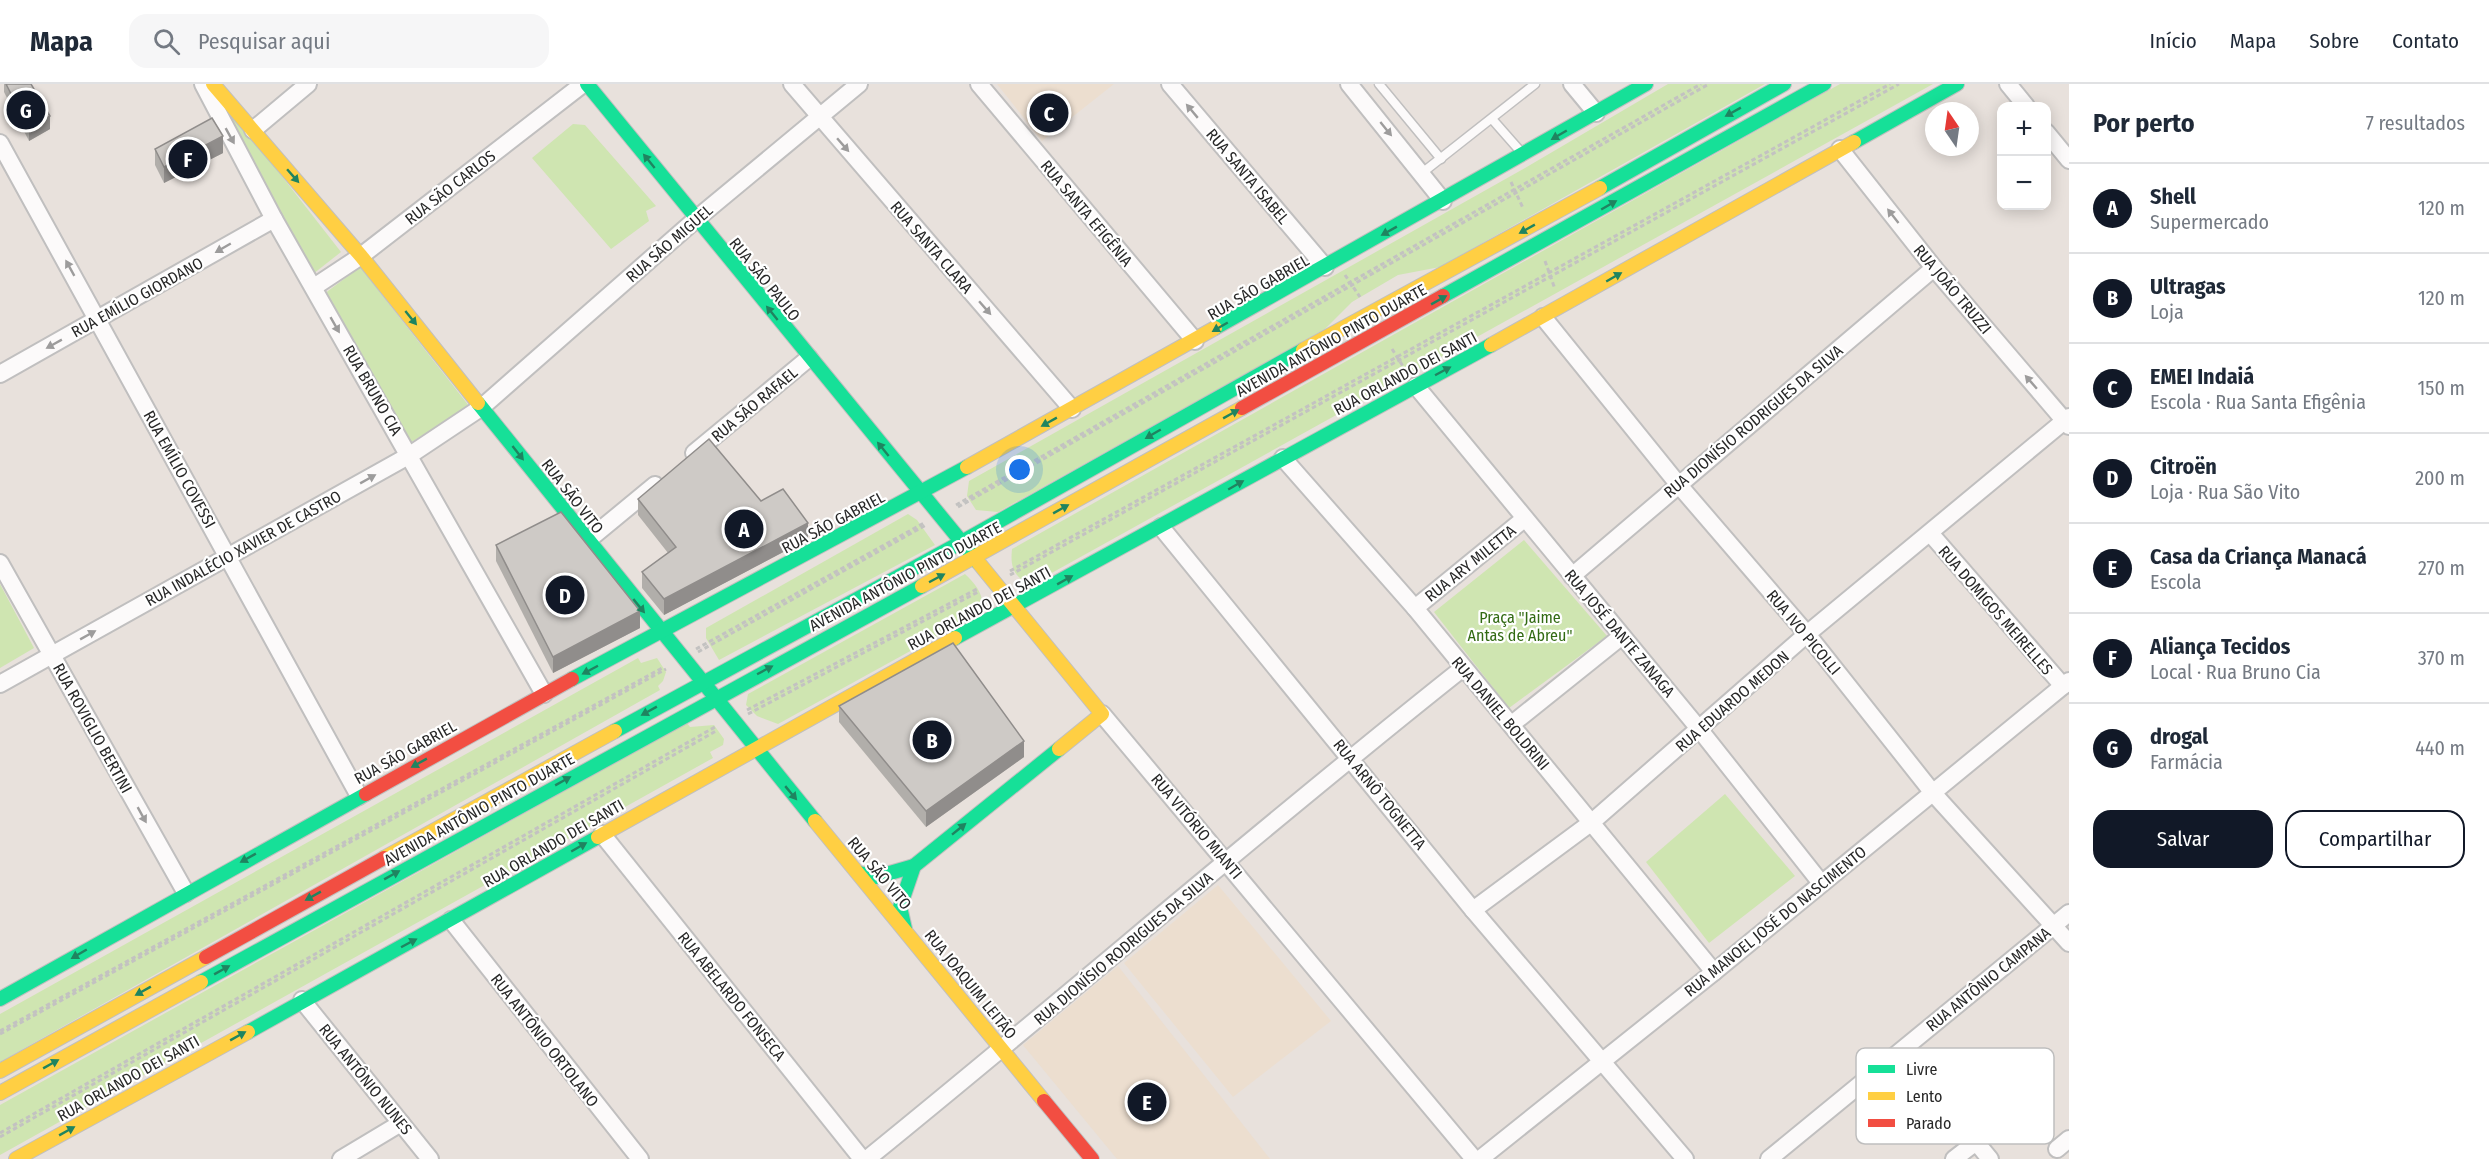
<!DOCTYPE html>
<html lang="pt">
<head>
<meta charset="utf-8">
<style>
	body { margin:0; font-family:"Fira Sans Condensed",sans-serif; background:#f6f6f7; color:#1f2937 }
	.controls { position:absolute; right:18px; top:18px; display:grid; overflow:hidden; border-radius:12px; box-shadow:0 3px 15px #0003 }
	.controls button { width:54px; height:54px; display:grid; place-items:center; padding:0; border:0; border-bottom:2px solid #e0e1e3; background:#fff; color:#1f2937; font:30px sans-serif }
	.compass { position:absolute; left:1925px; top:18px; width:54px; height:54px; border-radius:50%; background:#fff; box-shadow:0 3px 15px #0003; rotate:347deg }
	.you { position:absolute; left:1020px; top:386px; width:21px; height:21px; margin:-15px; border:4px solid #fff; border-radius:50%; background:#1a73e8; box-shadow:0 0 0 9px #1a73e833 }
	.badge { display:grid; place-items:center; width:39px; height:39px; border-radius:50%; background:#111827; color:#fff; font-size:20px; font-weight:700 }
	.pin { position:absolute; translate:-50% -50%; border:3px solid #fff; box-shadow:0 2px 6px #0006 }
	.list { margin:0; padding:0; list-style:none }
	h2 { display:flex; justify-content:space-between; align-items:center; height:78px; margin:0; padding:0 24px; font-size:26px }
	h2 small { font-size:20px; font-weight:400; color:#747a83 }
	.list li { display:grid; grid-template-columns:39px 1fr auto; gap:18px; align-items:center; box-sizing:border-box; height:90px; padding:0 24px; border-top:2px solid #e0e1e3 }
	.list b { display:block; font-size:22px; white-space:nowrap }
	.list p { margin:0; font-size:20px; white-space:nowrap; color:#747a83 }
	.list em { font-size:20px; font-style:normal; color:#747a83 }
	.actions { display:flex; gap:12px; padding:18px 24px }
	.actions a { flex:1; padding:14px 0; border:2px solid #111827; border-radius:18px; text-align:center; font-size:21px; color:#111827 }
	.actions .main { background:#111827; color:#fff }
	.icon { flex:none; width:33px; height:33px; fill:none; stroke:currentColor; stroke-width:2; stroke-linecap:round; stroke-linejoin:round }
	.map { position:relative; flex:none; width:2069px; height:1075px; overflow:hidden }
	header { display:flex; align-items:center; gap:36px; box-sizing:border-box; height:84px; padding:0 30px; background:#fff; border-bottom:2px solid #e0e1e3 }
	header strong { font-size:28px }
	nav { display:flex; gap:33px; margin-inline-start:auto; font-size:21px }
	.search { width:420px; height:54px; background:#f6f6f7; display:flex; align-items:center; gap:15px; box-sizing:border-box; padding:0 21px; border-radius:18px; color:#747a83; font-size:22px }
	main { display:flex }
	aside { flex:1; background:#fff }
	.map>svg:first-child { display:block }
</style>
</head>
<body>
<header>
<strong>Mapa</strong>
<div class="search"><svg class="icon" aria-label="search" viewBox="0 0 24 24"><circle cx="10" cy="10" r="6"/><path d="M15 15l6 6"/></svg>Pesquisar aqui</div>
<nav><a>Início</a><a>Mapa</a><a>Sobre</a><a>Contato</a></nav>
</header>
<main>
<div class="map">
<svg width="2069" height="1075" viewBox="0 0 2069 1075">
	<rect width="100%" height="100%" fill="#e8e1dc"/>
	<g fill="#ecdecf">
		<path d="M997,0H1114L1042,57Z"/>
		<path d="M1218,801L1331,937L1233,1013L1124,879Z"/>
		<path d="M1118,882L1270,1075H1117L1023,961Z"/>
	</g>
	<g fill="#cfe5b1">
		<path d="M210,0L341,168L313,190L240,64Z"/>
		<path d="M1668,0H1765L1440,183L1398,191L1352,218L1325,245L998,428L976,426L967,412L969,397L1525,84Z"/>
		<path d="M1840,0H1933L1030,501C1014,492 1010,484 1012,465Z"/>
		<path d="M573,40L585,41L656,122L646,127L649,137L611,165L532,74Z"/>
		<path d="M360,183L469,322L410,359L324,210Z"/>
		<path d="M908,430L917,436L935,461L719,576L706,554V544Z"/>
		<path d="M1524,456L1607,552L1509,624L1434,528Z"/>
		<path d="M965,490C977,502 985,511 981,528L778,640L757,632L746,621L748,610Z"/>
		<path d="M0,500L34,564L0,584Z"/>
		<path d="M638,574L641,579L657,574L666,588L663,597L658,602L660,606L0,978V930Z"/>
		<path d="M687,639L690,643L714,641L724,655L723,661L710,668L713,674L0,1071V1021Z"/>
		<path d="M1725,710L1795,792L1709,859L1646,778Z"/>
	</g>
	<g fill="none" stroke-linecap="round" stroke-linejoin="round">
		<defs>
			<g id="lane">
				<path d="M1379,0L1441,75"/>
				<path d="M1492,35L1521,68"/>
				<path d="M1422,89L1535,0"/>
			</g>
			<g id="street">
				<path d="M203,0L274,135L544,610"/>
				<path d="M792,0L1072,325"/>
				<path d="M979,0L1195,257"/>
				<path d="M1170,0L1325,183"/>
				<path d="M1349,0L1443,117"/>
				<path d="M1572,0L1596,29"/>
				<path d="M2008,0L2026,22"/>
				<path d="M253,46L308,0"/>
				<path d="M2046,48L2069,76"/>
				<path d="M0,59L359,712"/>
				<path d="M1840,65L1934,184L2069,342"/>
				<path d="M314,203L361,172L583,0"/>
				<path d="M1543,233L1678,400L1807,550L1933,709L2069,859"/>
				<path d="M0,290L274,135"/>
				<path d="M1416,302L1700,646L1821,799"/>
				<path d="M694,369L809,274"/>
				<path d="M1283,374L1415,524L1714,888"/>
				<path d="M1161,443L1473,826L1685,1075"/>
				<path d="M1930,449L2063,602"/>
				<path d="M587,457L655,401"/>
				<path d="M0,479L186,809"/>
				<path d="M1572,492L1934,184"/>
				<path d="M1415,524L1524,435"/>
				<path d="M0,600L410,371L482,323L695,136L859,0"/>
				<path d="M1102,630L1474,1075"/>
				<path d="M1512,640L1622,552"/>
				<path d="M602,750L862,1075"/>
				<path d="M1473,826L1592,738L1807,550L2069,333"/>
				<path d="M451,836L640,1075"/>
				<path d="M302,916L430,1075"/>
				<path d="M2057,1065L2069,1055"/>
				<path d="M341,1075L401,1039"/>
				<path d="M867,1075C1067,913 1261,744 1463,584"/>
				<path d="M1480,1075L1714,888L2069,597"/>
				<path d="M1769,1075L2069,829"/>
				<path d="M1954,1075L1976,1058L1990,1075"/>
			</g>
			<g id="fast">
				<path d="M587,0L978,478"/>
				<path d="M1854,58L1957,0"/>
				<path d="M1600,104L1784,0"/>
				<path d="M1443,212L1824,0"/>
				<path d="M1215,244L1646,0"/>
				<path d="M478,319L815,737"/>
				<path d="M955,554L1491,261"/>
				<path d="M572,595L967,383"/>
				<path d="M615,647L960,459L1303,266"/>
				<path d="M859,789L876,793L914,782"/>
				<path d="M905,845L900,823L914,782L1059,665"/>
				<path d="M201,898L922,502"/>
				<path d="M0,915L366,710"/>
				<path d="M248,948L598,753"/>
			</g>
			<g id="slow">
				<path d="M213,0L361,172L478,319"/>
				<path d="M1491,261L1854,58"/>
				<path d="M1303,266L1600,104"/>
				<path d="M967,383L1215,244"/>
				<path d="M978,478L1102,630L1059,665"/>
				<path d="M922,502L1242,324"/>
				<path d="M815,737L1044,1017"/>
				<path d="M598,753L955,554"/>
				<path d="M384,774L615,647"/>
				<path d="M0,987L206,873"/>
				<path d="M0,1009L201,898"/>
				<path d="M16,1075L248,948"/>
			</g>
			<g id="jam">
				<path d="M1242,324L1443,212"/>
				<path d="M366,710L572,595"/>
				<path d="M206,873L384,774"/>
				<path d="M1044,1017L1092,1075"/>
			</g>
		</defs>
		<use href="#lane" stroke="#c0bfbf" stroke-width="11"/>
		<use href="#street" stroke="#c0bfbf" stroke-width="20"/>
		<use href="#fast" stroke="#c0bfbf" stroke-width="16"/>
		<use href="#slow" stroke="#c0bfbf" stroke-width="16"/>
		<use href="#jam" stroke="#c0bfbf" stroke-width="16"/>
		<g stroke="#c3c2c1" stroke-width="3" stroke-dasharray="4.5 3" stroke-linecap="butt">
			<path d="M1511,98L1523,124"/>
			<path d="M1545,177L1555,205"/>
			<path d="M1345,191L1360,213"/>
			<path d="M1392,265L1406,287"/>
			<path d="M956,421L1701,0"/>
			<path d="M958,423L1709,0"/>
			<path d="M1010,487L1890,0"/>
			<path d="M1010,491L1899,0"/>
			<path d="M696,565L924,439"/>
			<path d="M698,568L926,441"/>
			<path d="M747,626L977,505"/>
			<path d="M748,630L978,508"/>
			<path d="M0,947L664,583"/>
			<path d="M0,950L666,585"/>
			<path d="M0,1049L715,643"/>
			<path d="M0,1053L716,647"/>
		</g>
		<use href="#lane" stroke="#fcfafa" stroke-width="8"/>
		<use href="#street" stroke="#fcfafa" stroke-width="16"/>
		<use href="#fast" stroke="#16e098" stroke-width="14"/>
		<use href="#slow" stroke="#ffcf43" stroke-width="14"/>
		<use href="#jam" stroke="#f24e42" stroke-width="14"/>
	</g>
	<g fill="#b1aeaa">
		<path d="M4,0H31L50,45L29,57L4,8Z"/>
		<path d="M155,65L223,69L164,99L155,81Z"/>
		<path d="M638,415L761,417L808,455L664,531L642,504V488L668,469L638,431Z"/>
		<path d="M496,461L640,544L553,589L496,477Z"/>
		<path d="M839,622L1024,673L926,743L839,638Z"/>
	</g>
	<g fill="#908d8b">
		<path d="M50,32V45L29,57V45Z"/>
		<path d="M223,52V69L164,99V83Z"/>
		<path d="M808,439V455L664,531V515Z"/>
		<path d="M640,527V544L553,589V573Z"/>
		<path d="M1024,657V673L926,743V727Z"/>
	</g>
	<g fill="#cecac6" stroke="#908d8b" stroke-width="1.5">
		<path d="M6,0H31L50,32L29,45Z"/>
		<path d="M212,34L223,52L164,83L155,65Z"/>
		<path d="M709,355L761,417L783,405L808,439L664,515L642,488L676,463L638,415Z"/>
		<path d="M561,428L640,527L553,573L496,461Z"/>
		<path d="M953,559L1024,657L926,727L839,622Z"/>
	</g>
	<defs><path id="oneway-solid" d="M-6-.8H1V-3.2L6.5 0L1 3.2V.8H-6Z" transform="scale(1.5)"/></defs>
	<g fill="#9d9c9c">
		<use href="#oneway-solid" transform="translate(1192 27) rotate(-130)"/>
		<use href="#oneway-solid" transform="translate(1386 45) rotate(51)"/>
		<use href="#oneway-solid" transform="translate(230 52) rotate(61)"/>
		<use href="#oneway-solid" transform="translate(843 61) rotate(49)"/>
		<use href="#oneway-solid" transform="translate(1893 132) rotate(-128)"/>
		<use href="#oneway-solid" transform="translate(223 164) rotate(150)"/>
		<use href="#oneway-solid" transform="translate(70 184) rotate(-119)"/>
		<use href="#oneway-solid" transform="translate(985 224) rotate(49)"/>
		<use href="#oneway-solid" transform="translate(335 241) rotate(60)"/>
		<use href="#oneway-solid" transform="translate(54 260) rotate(151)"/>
		<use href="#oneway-solid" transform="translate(2031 298) rotate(-131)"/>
		<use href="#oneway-solid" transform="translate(368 395) rotate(-29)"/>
		<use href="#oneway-solid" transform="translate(88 551) rotate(-29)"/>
		<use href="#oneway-solid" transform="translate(142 731) rotate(61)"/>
	</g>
	<g fill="#1f8460">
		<use href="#oneway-solid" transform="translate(1733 28) rotate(151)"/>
		<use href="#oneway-solid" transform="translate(1559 51) rotate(150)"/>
		<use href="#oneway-solid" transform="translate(649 77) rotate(-129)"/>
		<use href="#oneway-solid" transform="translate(293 92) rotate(49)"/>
		<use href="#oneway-solid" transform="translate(1609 121) rotate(-30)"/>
		<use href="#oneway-solid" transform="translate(1527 145) rotate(151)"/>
		<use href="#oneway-solid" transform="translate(1389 147) rotate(151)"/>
		<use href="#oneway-solid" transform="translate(1614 193) rotate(-30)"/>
		<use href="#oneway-solid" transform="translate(1439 216) rotate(-29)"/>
		<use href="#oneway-solid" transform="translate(772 229) rotate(-129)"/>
		<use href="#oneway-solid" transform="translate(411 234) rotate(51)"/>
		<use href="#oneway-solid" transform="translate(1220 243) rotate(150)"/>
		<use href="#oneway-solid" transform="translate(1443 287) rotate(-28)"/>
		<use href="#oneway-solid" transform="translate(1231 330) rotate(-29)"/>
		<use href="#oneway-solid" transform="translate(1049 338) rotate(151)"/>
		<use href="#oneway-solid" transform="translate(1153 350) rotate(150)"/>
		<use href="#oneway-solid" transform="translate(883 365) rotate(-129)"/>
		<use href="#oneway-solid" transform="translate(518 369) rotate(52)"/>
		<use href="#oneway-solid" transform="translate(1236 401) rotate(-30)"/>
		<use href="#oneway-solid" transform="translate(1061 425) rotate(-29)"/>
		<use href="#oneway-solid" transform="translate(937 494) rotate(-28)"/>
		<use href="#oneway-solid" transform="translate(1065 496) rotate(-29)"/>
		<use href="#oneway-solid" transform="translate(639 522) rotate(51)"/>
		<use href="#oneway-solid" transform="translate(590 586) rotate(152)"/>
		<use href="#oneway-solid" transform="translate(765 586) rotate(-28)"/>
		<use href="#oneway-solid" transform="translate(649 627) rotate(151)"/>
		<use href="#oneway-solid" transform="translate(419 679) rotate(151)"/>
		<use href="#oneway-solid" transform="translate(563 697) rotate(-29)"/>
		<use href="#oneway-solid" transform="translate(791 709) rotate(50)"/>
		<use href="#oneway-solid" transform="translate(959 745) rotate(-39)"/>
		<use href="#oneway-solid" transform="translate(579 763) rotate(-30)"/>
		<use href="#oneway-solid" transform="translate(248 774) rotate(151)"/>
		<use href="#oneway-solid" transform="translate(392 791) rotate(-29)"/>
		<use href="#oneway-solid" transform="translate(313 812) rotate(151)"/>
		<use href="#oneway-solid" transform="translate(409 859) rotate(-28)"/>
		<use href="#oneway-solid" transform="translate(79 870) rotate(150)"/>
		<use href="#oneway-solid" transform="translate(222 886) rotate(-29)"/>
		<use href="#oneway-solid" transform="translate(143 907) rotate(151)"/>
		<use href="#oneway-solid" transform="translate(238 952) rotate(-29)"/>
		<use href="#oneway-solid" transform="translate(51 980) rotate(-29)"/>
		<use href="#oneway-solid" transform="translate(67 1047) rotate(-29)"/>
	</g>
	<g text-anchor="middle" stroke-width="4.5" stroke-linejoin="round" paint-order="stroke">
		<g font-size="16" fill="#282828" stroke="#fff">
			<text transform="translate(1248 92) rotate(50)" y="6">RUA SANTA ISABEL</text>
			<text transform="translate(450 103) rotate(-38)" y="6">RUA SÃO CARLOS</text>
			<text transform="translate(1087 129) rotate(50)" y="6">RUA SANTA EFIGÊNIA</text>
			<text transform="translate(669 159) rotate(-41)" y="6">RUA SÃO MIGUEL</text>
			<text transform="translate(932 163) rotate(49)" y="6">RUA SANTA CLARA</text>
			<text transform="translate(765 195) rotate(51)" y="6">RUA SÃO PAULO</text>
			<text transform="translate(1258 203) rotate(-30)" y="6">RUA SÃO GABRIEL</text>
			<text transform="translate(1953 205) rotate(50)" y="6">RUA JOÃO TRUZZI</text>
			<text transform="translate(137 213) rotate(-29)" y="6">RUA EMÍLIO GIORDANO</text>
			<text transform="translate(1331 256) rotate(-29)" y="6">AVENIDA ANTÔNIO PINTO DUARTE</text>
			<text transform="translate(1405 289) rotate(-28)" y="6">RUA ORLANDO DEI SANTI</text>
			<text transform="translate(373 306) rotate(60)" y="6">RUA BRUNO CIA</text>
			<text transform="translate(754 320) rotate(-40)" y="6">RUA SÃO RAFAEL</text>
			<text transform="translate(1753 337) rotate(-40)" y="6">RUA DIONÍSIO RODRIGUES DA SILVA</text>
			<text transform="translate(180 385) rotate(61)" y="6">RUA EMÍLIO COVESSI</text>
			<text transform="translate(573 412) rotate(52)" y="6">RUA SÃO VITO</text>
			<text transform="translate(833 438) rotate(-28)" y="6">RUA SÃO GABRIEL</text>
			<text transform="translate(243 464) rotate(-29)" y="6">RUA INDALÉCIO XAVIER DE CASTRO</text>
			<text transform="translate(1470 479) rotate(-39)" y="6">RUA ARY MILETTA</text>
			<text transform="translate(905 492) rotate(-28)" y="6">AVENIDA ANTÔNIO PINTO DUARTE</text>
			<text transform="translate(979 524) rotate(-28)" y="6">RUA ORLANDO DEI SANTI</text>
			<text transform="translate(1996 526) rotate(49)" y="6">RUA DOMIGOS MEIRELLES</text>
			<text transform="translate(1804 548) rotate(50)" y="6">RUA IVO PICOLLI</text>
			<text transform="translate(1620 549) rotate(50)" y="6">RUA JOSÉ DANTE ZANAGA</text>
			<text transform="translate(1732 617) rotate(-41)" y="6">RUA EDUARDO MEDON</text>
			<text transform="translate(1501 629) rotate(50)" y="6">RUA DANIEL BOLDRINI</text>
			<text transform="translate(93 644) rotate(61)" y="6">RUA ROVIGLIO BERTINI</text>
			<text transform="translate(405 668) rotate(-29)" y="6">RUA SÃO GABRIEL</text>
			<text transform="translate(1380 710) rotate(51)" y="6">RUA ARNÔ TOGNETTA</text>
			<text transform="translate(479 725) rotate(-29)" y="6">AVENIDA ANTÔNIO PINTO DUARTE</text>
			<text transform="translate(1197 742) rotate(50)" y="6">RUA VITÓRIO MIANTI</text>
			<text transform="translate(553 759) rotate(-30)" y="6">RUA ORLANDO DEI SANTI</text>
			<text transform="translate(880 789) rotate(50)" y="6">RUA SÃO VITO</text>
			<text transform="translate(1775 837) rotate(-39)" y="6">RUA MANOEL JOSÉ DO NASCIMENTO</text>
			<text transform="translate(1123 864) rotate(-40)" y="6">RUA DIONÍSIO RODRIGUES DA SILVA</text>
			<text transform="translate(1988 895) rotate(-39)" y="6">RUA ANTÔNIO CAMPANA</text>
			<text transform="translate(971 900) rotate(51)" y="6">RUA JOAQUIM LEITÃO</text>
			<text transform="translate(732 912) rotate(51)" y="6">RUA ABELARDO FONSECA</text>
			<text transform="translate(545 956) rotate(52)" y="6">RUA ANTÔNIO ORTOLANO</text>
			<text transform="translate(128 994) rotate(-29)" y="6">RUA ORLANDO DEI SANTI</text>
			<text transform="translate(366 995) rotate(51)" y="6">RUA ANTÔNIO NUNES</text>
		</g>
		<g font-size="16" fill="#326a13" stroke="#fff">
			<text x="1520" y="539">Praça "Jaime<tspan x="1520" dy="18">Antas de Abreu"</tspan></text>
		</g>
	</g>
	<rect x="1856" y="964" width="198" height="96" rx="9" fill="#fff" stroke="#bebebe" stroke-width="1.5"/>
	<rect x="1868" y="981" width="27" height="8" fill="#16e098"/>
	<rect x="1868" y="1008" width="27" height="8" fill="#ffcf43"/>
	<rect x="1868" y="1035" width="27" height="8" fill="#f24e42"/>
	<g font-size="16" fill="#282828">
		<text x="1906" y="991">Livre</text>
		<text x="1906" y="1018">Lento</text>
		<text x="1906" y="1045">Parado</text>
	</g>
</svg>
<div class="controls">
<button>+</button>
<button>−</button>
</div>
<svg class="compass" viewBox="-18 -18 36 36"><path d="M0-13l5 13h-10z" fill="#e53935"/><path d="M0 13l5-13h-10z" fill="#747a83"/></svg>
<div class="you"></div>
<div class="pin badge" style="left:744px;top:445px">A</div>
<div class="pin badge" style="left:932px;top:656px">B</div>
<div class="pin badge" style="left:1049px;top:29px">C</div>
<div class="pin badge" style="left:565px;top:511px">D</div>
<div class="pin badge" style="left:1147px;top:1018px">E</div>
<div class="pin badge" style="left:188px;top:75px">F</div>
<div class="pin badge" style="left:26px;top:26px">G</div>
</div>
<aside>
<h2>Por perto<small>7 resultados</small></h2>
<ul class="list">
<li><span class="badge">A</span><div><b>Shell</b><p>Supermercado</p></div><em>120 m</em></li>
<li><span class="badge">B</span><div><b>Ultragas</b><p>Loja</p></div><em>120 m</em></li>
<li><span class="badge">C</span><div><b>EMEI Indaiá</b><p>Escola · Rua Santa Efigênia</p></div><em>150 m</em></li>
<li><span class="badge">D</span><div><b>Citroën</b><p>Loja · Rua São Vito</p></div><em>200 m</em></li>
<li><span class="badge">E</span><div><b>Casa da Criança Manacá</b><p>Escola</p></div><em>270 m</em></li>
<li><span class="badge">F</span><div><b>Aliança Tecidos</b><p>Local · Rua Bruno Cia</p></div><em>370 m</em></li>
<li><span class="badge">G</span><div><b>drogal</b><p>Farmácia</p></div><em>440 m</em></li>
</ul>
<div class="actions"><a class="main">Salvar</a><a>Compartilhar</a></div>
</aside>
</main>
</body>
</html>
